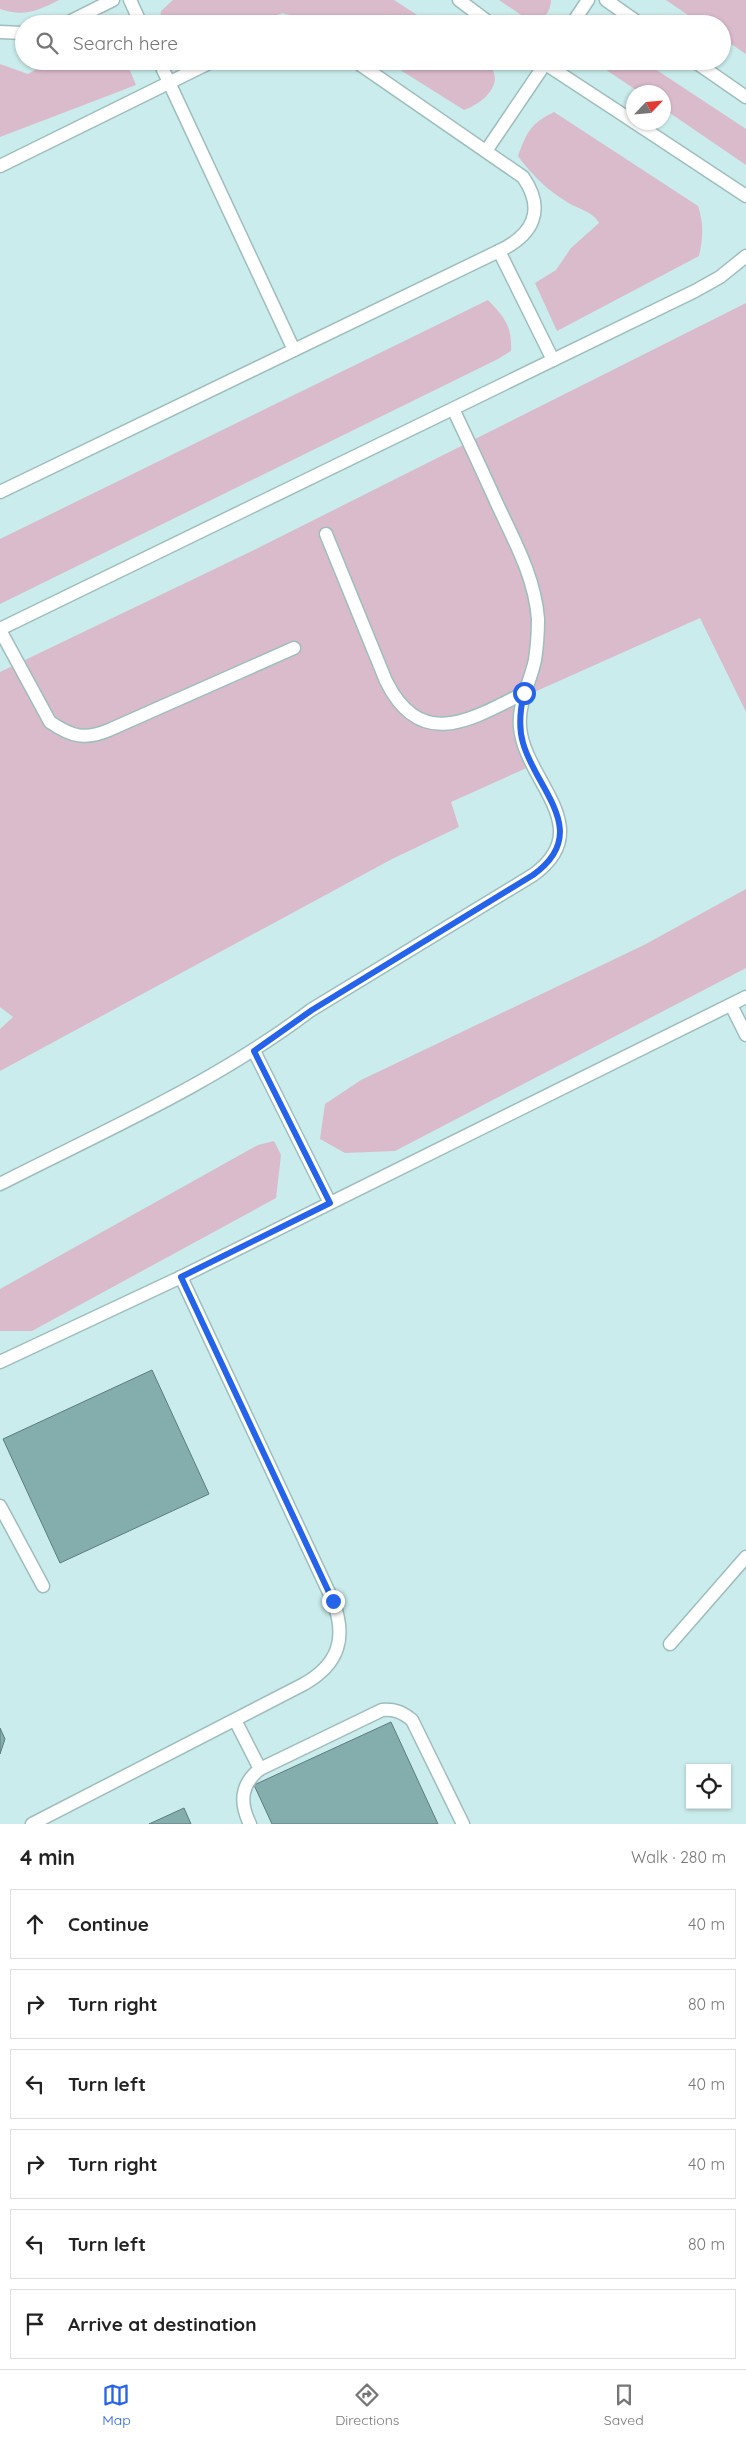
<!DOCTYPE html>
<html lang="en">
<head>
<meta charset="utf-8">
<style>
	body { margin:0; font-family:Quicksand,sans-serif; background:#f2f2f2; color:#222 }
	.controls { position:absolute; right:15px; bottom:15px; display:grid; overflow:hidden; border-radius:0px; box-shadow:0 1px 4px #0004 }
	.controls button { width:45px; height:45px; display:grid; place-items:center; padding:0; border:0; border-bottom:1px solid #e0e0e0; background:#fff; color:#222; font:25px sans-serif }
	.compass { position:absolute; left:626px; top:85px; width:45px; height:45px; border-radius:50%; background:#fff; box-shadow:0 1px 4px #0004; rotate:64deg }
	.stop { position:absolute; width:15px; height:15px; margin:-11px; border:4px solid #2563eb; border-radius:50%; background:#fff }
	.stop.end { background:#2563eb; border-color:#fff; box-shadow:0 1px 5px #0008 }
	.list { margin:0; padding:0; list-style:none }
	h2 { display:flex; justify-content:space-between; align-items:center; height:65px; margin:0; padding:0 20px; font-size:21px }
	h2 small { font-size:16px; font-weight:400; color:#767676 }
	.list li { display:grid; grid-template-columns:32px 1fr auto; gap:15px; align-items:center; box-sizing:border-box; height:70px; margin:0 10px 10px; padding:0 10px; border:1px solid #e0e0e0; border-radius:0px }
	.list b { display:block; font-size:19px; white-space:nowrap }
	.list em { font-size:16px; font-style:normal; color:#767676 }
	.icon { flex:none; width:28px; height:28px; fill:none; stroke:currentColor; stroke-width:2; stroke-linecap:round; stroke-linejoin:round }
	.map { position:relative; flex:none; width:746px; height:1824px; overflow:hidden }
	.search { position:absolute; background:#fff; box-shadow:0 1px 4px #0004; left:15px; right:15px; top:15px; height:55px; display:flex; align-items:center; gap:12px; box-sizing:border-box; padding:0 18px; border-radius:28px; color:#767676; font-size:19px }
	.sheet { height:545px; background:#fff }
	nav { display:flex; justify-content:space-around; align-items:center; box-sizing:border-box; height:70px; border-top:1px solid #e0e0e0; background:#fff; font-size:14px; color:#767676 }
	nav a { display:grid; justify-items:center; gap:2px }
	nav .on { color:#2563eb }
	.map>svg:first-child { display:block }
</style>
</head>
<body>
<div class="map">
<svg width="746" height="1824" viewBox="0 0 746 1824">
	<rect width="100%" height="100%" fill="#caecec"/>
	<g fill="#dabbcb">
		<path d="M0,0H59C37,11 24,17 0,9Z"/>
		<path d="M173,0H394L431,24H326L282,13L259,24H160L161,11Z"/>
		<path d="M499,0H551V1C549,16 544,18 530,21Z"/>
		<path d="M666,0H746V54L722,38V24H701Z"/>
		<path d="M51,61H126L136,85L0,137V64L28,74Z"/>
		<path d="M386,61H488L491,63C492,68 495,75 495,79C493,95 477,105 464,110Z"/>
		<path d="M593,61H643L746,129V165L664,109V92H639Z"/>
		<path d="M554,112L698,206C704,224 703,238 699,256L557,331L535,283L556,270L571,248L599,223C593,211 577,209 567,202C547,190 531,174 518,156C527,132 530,124 554,112Z"/>
		<path d="M488,300C505,318 512,326 511,351L498,359L0,604V539Z"/>
		<path d="M746,303V712L700,618L512,702L531,766L451,802L459,827L392,859L0,1071V1029L13,1017L0,1007V672L252,551Z"/>
		<path d="M746,889V968L395,1151L345,1153L320,1139L325,1104L361,1080L644,945Z"/>
		<path d="M274,1141L281,1155L276,1198L32,1331H0V1289L258,1145Z"/>
	</g>
	<g fill="#84aead" stroke="#5d7c7c">
		<path d="M152,1370L209,1494L60,1563L3,1439Z"/>
		<path d="M391,1722L438,1824H272L254,1785Z"/>
		<path d="M0,1728L5,1739L0,1754Z"/>
		<path d="M184,1808L191,1824H149Z"/>
	</g>
	<g fill="none" stroke-linecap="round" stroke-linejoin="round">
		<defs>
			<g id="lane">
				<path d="M130,0L141,24"/>
				<path d="M459,0L491,24"/>
				<path d="M606,0L640,24"/>
				<path d="M65,24L113,0"/>
				<path d="M572,24L588,0"/>
				<path d="M0,32L24,33"/>
				<path d="M159,61L294,350"/>
				<path d="M541,61L634,122"/>
				<path d="M694,61L746,97"/>
				<path d="M634,122L746,196"/>
				<path d="M486,151L547,61"/>
				<path d="M0,166L213,61"/>
				<path d="M499,251L553,360"/>
				<path d="M0,492L499,251C533,235 546,210 523,177L355,61"/>
				<path d="M326,534L386,681C421,752 472,719 524,693"/>
				<path d="M0,629L695,291L720,277L746,256"/>
				<path d="M0,630L50,722C72,737 85,740 109,730L294,648"/>
				<path d="M731,1005L746,1035"/>
				<path d="M254,1051L330,1203"/>
				<path d="M0,1184C106,1130 216,1082 311,1010L533,875C599,828 524,780 520,727C518,703 530,683 535,660C537,647 538,632 538,619C535,579 516,544 499,508C484,475 469,442 453,409"/>
				<path d="M0,1362L181,1277L746,997"/>
				<path d="M0,1506L43,1586"/>
				<path d="M670,1644L746,1557"/>
				<path d="M235,1720L260,1769"/>
				<path d="M32,1824L304,1684C339,1664 347,1638 333,1601L181,1277"/>
				<path d="M250,1824C239,1802 241,1784 260,1769L382,1710C395,1709 402,1712 412,1720L463,1824"/>
			</g>
		</defs>
		<use href="#lane" stroke="#9dbebd" stroke-width="15"/>
		<use href="#lane" stroke="#fff" stroke-width="12"/>
	</g>
	<g fill="none" stroke-linecap="round" stroke-linejoin="round">
		<path stroke="#2563eb" stroke-width="6" d="M333,1601L181,1277L330,1203L254,1051L312,1010L533,875C593,832 536,790 523,743C518,726 520,710 524,693"/>
	</g>
</svg>
<div class="controls">
<button><svg class="icon" aria-label="locate" viewBox="0 0 24 24"><circle cx="12" cy="12" r="6"/><path d="M12 2v4M12 18v4M2 12h4M18 12h4"/></svg></button>
</div>
<svg class="compass" viewBox="-18 -18 36 36"><path d="M0-13l5 13h-10z" fill="#e53935"/><path d="M0 13l5-13h-10z" fill="#767676"/></svg>
<div class="stop" style="left:524px;top:693px"></div>
<div class="stop end" style="left:333px;top:1601px"></div>
<div class="search"><svg class="icon" aria-label="search" viewBox="0 0 24 24"><circle cx="10" cy="10" r="6"/><path d="M15 15l6 6"/></svg>Search here</div>
</div>
<section class="sheet">
<h2>4 min<small>Walk · 280 m</small></h2>
<ul class="list">
<li><svg class="icon" aria-label="ahead" viewBox="0 0 24 24"><path d="M12 20V5M6 11l6-6 6 6"/></svg><div><b>Continue</b></div><em>40 m</em></li>
<li><svg class="icon" aria-label="right" viewBox="0 0 24 24"><path d="M7 20v-9h11M14 6l5 5-5 5"/></svg><div><b>Turn right</b></div><em>80 m</em></li>
<li><svg class="icon" aria-label="left" viewBox="0 0 24 24"><path d="M17 20v-9H6M10 6l-5 5 5 5"/></svg><div><b>Turn left</b></div><em>40 m</em></li>
<li><svg class="icon" aria-label="right" viewBox="0 0 24 24"><path d="M7 20v-9h11M14 6l5 5-5 5"/></svg><div><b>Turn right</b></div><em>40 m</em></li>
<li><svg class="icon" aria-label="left" viewBox="0 0 24 24"><path d="M17 20v-9H6M10 6l-5 5 5 5"/></svg><div><b>Turn left</b></div><em>80 m</em></li>
<li><svg class="icon" aria-label="arrive" viewBox="0 0 24 24"><path d="M6 21V4h12l-3 4 3 4H6"/></svg><div><b>Arrive at destination</b></div></li>
</ul>
</section>
<nav>
<a class="on"><svg class="icon" aria-label="map" viewBox="0 0 24 24"><path d="M3 6l6-2 6 2 6-2v14l-6 2-6-2-6 2zM9 4v14M15 6v14"/></svg>Map</a>
<a><svg class="icon" aria-label="directions" viewBox="0 0 24 24"><path d="M12 3l9 9-9 9-9-9zM9 14v-3h6M13 9l2 2-2 2"/></svg>Directions</a>
<a><svg class="icon" aria-label="saved" viewBox="0 0 24 24"><path d="M7 4h10v16l-5-4-5 4z"/></svg>Saved</a>
</nav>
</body>
</html>
